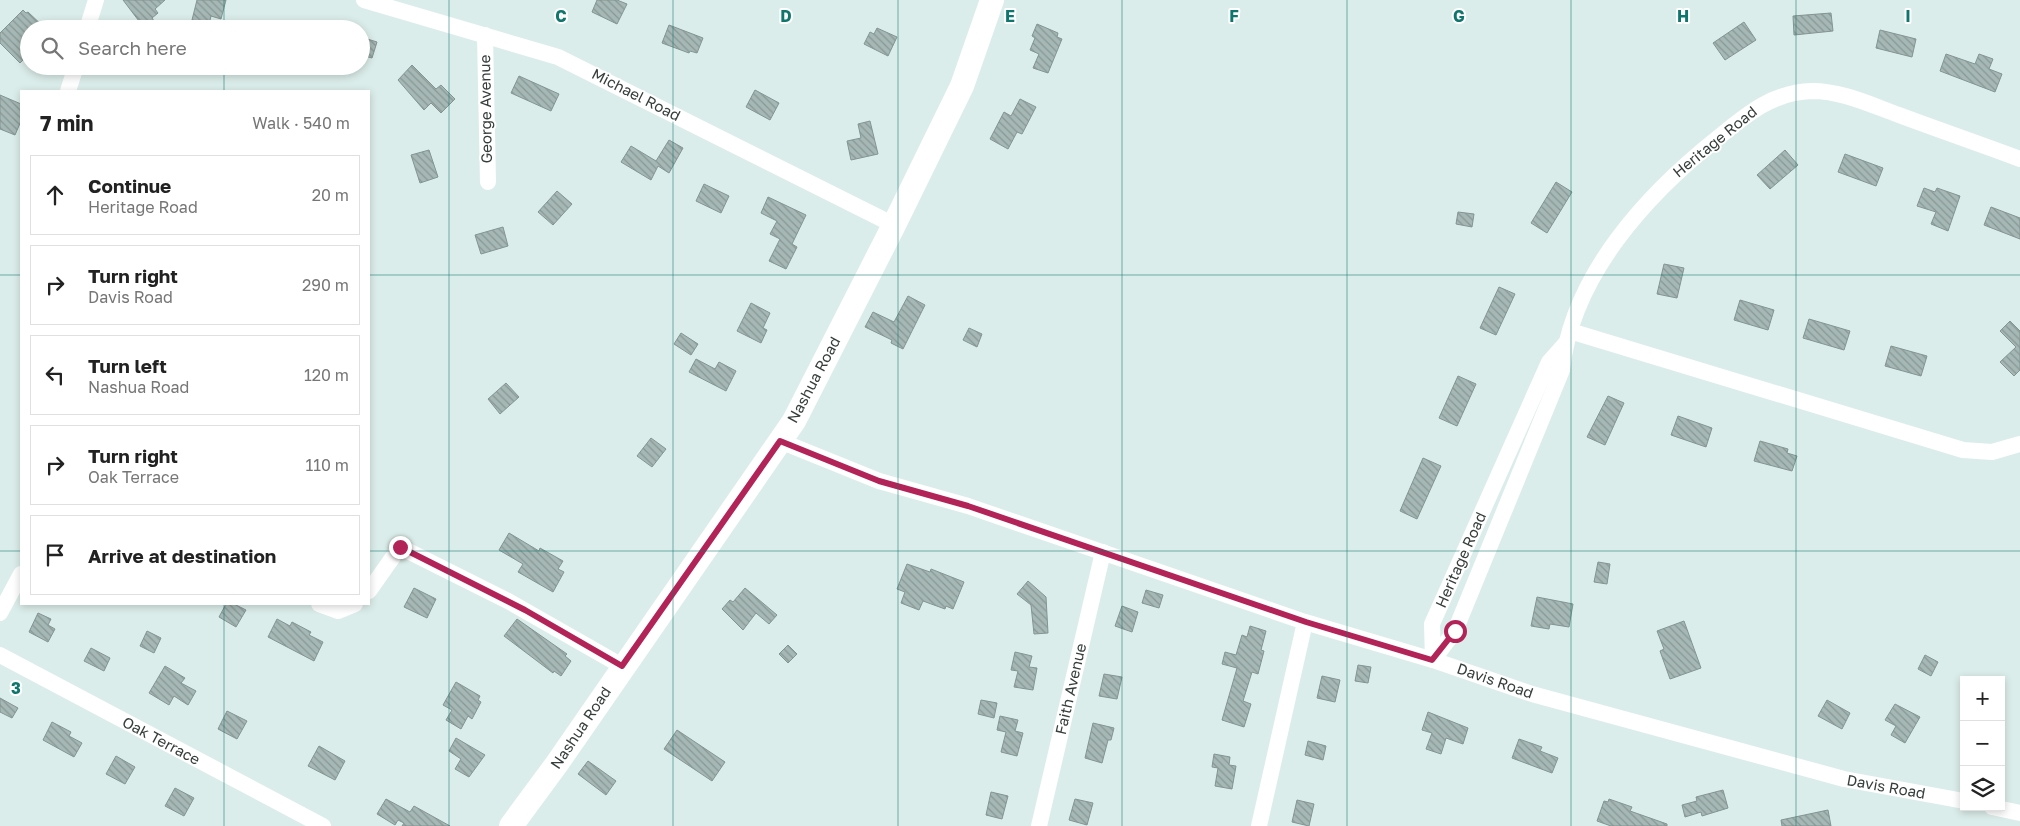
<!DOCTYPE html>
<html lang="en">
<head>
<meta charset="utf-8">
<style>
	body { margin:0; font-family:"Golos Text",sans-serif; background:#f6f6f6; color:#222 }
	.controls { position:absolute; right:15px; bottom:15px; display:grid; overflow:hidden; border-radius:0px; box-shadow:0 2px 8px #0003 }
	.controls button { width:45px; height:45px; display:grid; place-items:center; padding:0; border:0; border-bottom:1px solid #e0e0e0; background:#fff; color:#222; font:25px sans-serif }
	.stop { position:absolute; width:15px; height:15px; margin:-11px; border:4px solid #b22358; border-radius:50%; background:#fff }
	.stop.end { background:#b22358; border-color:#fff; box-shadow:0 1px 5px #0008 }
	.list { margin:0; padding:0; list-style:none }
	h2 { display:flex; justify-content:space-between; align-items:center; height:65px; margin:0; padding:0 20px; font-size:21px }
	h2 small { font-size:16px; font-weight:400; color:#767676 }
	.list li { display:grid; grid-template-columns:32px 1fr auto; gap:15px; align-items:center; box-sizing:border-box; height:80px; margin:0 10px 10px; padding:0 10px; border:1px solid #e0e0e0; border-radius:0px }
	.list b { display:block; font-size:19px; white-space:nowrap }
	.list p { margin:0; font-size:16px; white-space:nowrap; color:#767676 }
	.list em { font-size:16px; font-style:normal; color:#767676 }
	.icon { flex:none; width:28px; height:28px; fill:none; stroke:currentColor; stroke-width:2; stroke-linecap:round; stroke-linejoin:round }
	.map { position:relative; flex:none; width:2020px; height:826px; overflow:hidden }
	.search { position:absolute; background:#fff; box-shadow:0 2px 8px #0003; left:20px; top:20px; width:350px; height:55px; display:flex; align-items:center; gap:12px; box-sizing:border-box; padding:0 18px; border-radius:28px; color:#767676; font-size:19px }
	.panel { position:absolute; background:#fff; box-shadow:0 2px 8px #0003; left:20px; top:90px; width:350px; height:515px; border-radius:0px }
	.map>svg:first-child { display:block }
</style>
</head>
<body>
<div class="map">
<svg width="2020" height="826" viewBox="0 0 2020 826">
	<defs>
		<pattern id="building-back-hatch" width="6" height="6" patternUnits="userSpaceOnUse" patternTransform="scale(1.25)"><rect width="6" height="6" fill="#a6b8b5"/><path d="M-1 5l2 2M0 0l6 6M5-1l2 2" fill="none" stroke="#889794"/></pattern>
	</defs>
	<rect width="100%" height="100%" fill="#dbedea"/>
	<g fill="url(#building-back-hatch)" stroke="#839492">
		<path d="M123,0H165L155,9L158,13L152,18L154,21L145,29Z"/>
		<path d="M197,0H226L221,19L211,16L209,24L192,20Z"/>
		<path d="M597,0H617L627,4L617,24L592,12Z"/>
		<path d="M23,10L26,13L28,12L46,29H29V54L20,63L0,43V33Z"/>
		<path d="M1831,13L1833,31L1794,35L1793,16Z"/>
		<path d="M1744,22L1756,40L1725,60L1713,43Z"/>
		<path d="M1037,24L1058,33L1057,37L1062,39L1048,73L1033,68L1039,54L1030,50L1035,38L1032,36Z"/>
		<path d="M669,25L703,38L697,53L690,51L689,53L662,43Z"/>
		<path d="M877,28L897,37L888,56L864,44L870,32L874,34Z"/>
		<path d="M1880,30L1916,39L1912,57L1876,48Z"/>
		<path d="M361,37L377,42L372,58L361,55Z"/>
		<path d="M1946,54L1975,64L1979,54L1993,59L1989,69L2002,74L1995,92L1940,71Z"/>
		<path d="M412,65L436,89L441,85L455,99L441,113L431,103L424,110L398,80Z"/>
		<path d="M519,76L559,94L551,111L511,93Z"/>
		<path d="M755,90L779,103L770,120L746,107Z"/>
		<path d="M0,95L21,104V121L15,135L0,129Z"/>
		<path d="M1020,99L1036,107L1022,134L1017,132L1008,149L990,139L1004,112L1011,116Z"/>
		<path d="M870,121L878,154L851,160L847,141L861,138L858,124Z"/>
		<path d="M669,140L683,148L669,173L658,166L651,180L621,162L631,146L656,161Z"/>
		<path d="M429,150L438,177L420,183L411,155Z"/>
		<path d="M1785,150L1798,165L1770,189L1757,175Z"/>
		<path d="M1845,154L1883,168L1876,186L1838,172Z"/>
		<path d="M1556,182L1572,192L1547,233L1531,223Z"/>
		<path d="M704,184L729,196L721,213L696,201Z"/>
		<path d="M1924,188L1935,192L1937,188L1960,196L1948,231L1931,224L1936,212L1917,206Z"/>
		<path d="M557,191L572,204L553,225L538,212Z"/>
		<path d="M768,197L806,215L792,244L797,247L786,269L769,261L780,239L770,234L777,221L761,213Z"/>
		<path d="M1991,207L2020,218V239L1984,225Z"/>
		<path d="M1458,212L1474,214L1472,227L1456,224Z"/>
		<path d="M503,227L508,246L481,254L475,235Z"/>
		<path d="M1664,264L1684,268L1677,298L1657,294Z"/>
		<path d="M1499,287L1515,294L1496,335L1480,328Z"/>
		<path d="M908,296L925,305L903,349L891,343L892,340L865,327L873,312L894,322Z"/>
		<path d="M1740,300L1774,310L1768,330L1734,320Z"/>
		<path d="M751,303L770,313L763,328L767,330L761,343L737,331Z"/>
		<path d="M1809,319L1850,331L1844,350L1803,338Z"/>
		<path d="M2010,321L2020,331V370L2014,376L2000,362L2016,347L2000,331Z"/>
		<path d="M969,328L982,334L977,347L963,340Z"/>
		<path d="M681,333L698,344L691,355L674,344Z"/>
		<path d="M1891,346L1927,356L1921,376L1885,366Z"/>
		<path d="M696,359L715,369L719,362L736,371L726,391L689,372Z"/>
		<path d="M1458,376L1476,384L1457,426L1439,418Z"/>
		<path d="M506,383L519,397L500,414L488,399Z"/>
		<path d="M1608,396L1624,403L1605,445L1587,437Z"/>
		<path d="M1678,416L1712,428L1706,447L1671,435Z"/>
		<path d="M651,438L666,449L652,467L637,456Z"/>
		<path d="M1760,441L1788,449L1787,453L1797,456L1792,471L1754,461Z"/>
		<path d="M1423,458L1441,466L1417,519L1400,511Z"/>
		<path d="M509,533L539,551L540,548L563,561L558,569L564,572L553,592L518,572L523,564L499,550Z"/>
		<path d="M1598,562L1610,564L1607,584L1594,582Z"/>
		<path d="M907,564L930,572L931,569L964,582L953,609L946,606L945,609L923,601L919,610L901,603L905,592L897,589Z"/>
		<path d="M1028,581L1046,597L1048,633L1034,634L1031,605L1017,594Z"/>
		<path d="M414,588L436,599L427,618L404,607Z"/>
		<path d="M745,588L777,615L769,624L756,613L743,630L722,609L730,600L733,602Z"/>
		<path d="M1146,590L1163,595L1159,608L1142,603Z"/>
		<path d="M1537,597L1573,604L1569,627L1550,624L1549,629L1531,626Z"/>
		<path d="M226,604H234L246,610L236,627L219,617Z"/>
		<path d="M1122,606L1138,612L1132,632L1115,626Z"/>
		<path d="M38,613L51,619L48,625L55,629L48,642L29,632Z"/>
		<path d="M277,619L290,626L292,622L311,632L309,635L323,642L314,661L268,637Z"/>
		<path d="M517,619L567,654L565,656L571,661L561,676L554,671L553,673L504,636Z"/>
		<path d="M1684,621L1701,668L1670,679L1660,651L1664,649L1657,631Z"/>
		<path d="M1250,626L1266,631L1261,650L1264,651L1258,674L1252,672L1243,701L1251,704L1244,727L1222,720L1237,668L1222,664L1225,652L1236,655L1242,635L1247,637Z"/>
		<path d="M147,631L161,638L154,653L140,646Z"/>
		<path d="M788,645L797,654L788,663L779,654Z"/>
		<path d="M91,648L110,658L104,671L84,661Z"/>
		<path d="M1015,652L1032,656L1029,667L1037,668L1033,690L1014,687L1018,671L1011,670Z"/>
		<path d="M1925,655L1938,662L1931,676L1918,669Z"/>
		<path d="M1358,665L1371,667L1368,683L1355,681Z"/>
		<path d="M165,666L185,678L181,683L196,691L188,705L174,696L169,705L149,693Z"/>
		<path d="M1104,674L1122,677L1117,699L1099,696Z"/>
		<path d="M1322,676L1340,680L1335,702L1317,698Z"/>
		<path d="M456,682L480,696L478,700L481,702L472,719L468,716L461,729L446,720L452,710L443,705Z"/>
		<path d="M0,698L18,708L12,718L0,712Z"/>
		<path d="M981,700L997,703L994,718L978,714Z"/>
		<path d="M1827,700L1850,713L1842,729L1818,716Z"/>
		<path d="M1895,704L1920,717L1905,743L1891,735L1896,726L1885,720Z"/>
		<path d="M227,711L247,721L237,739L218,729Z"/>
		<path d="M1428,712L1468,728L1463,744L1446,738L1441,754L1426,749L1432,733L1422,730Z"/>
		<path d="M1000,716L1018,720L1015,731L1023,733L1017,756L1001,752L1006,732L997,730Z"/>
		<path d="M52,722L71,732L69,736L82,743L74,757L43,740Z"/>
		<path d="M1093,723L1114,728L1111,740H1108L1102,763L1085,758Z"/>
		<path d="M677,730L725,762L712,781L664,749Z"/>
		<path d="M456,738L485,755L469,777L455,769L461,759L449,751Z"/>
		<path d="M1519,739L1542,747L1540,751L1558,758L1552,773L1512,758Z"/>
		<path d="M1308,741L1326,746L1323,760L1305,755Z"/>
		<path d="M319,746L345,761L335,780L308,766Z"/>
		<path d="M1214,754L1230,757L1229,765L1236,766L1232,789L1215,786L1218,768L1212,767Z"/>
		<path d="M116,756L135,767L125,784L106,774Z"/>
		<path d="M588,761L616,781L606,795L578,774Z"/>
		<path d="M175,788L194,798L184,816L165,806Z"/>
		<path d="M1723,790L1728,808L1702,816L1701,812L1685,817L1682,805L1697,801L1696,797Z"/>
		<path d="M991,792L1008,796L1002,819L986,815Z"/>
		<path d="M386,799L410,812L414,806L450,826H402L404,823L398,820L395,825L377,814Z"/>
		<path d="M1075,799L1093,803L1087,825L1069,820Z"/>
		<path d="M1609,799L1632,807L1630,811L1667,824V826H1611L1597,821L1604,801L1608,802Z"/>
		<path d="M1297,800L1314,804L1309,826L1292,822Z"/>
		<path d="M1828,810L1831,826H1782L1781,820Z"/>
	</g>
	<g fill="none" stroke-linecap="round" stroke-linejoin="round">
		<g stroke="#fff" stroke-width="16">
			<path d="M364,0L558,57L894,225"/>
			<path d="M87,29L96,0"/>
			<path d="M485,35L488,182"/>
			<path d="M68,91L76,66"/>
			<path d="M1570,331L1963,450L1992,452L2020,444"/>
			<path d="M780,441L879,481L968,506L1305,622L1433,660L1532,694L1844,779L1964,801"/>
			<path d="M369,591L400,547L508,601L622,666"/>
			<path d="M319,604L338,611L355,604"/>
			<path d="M0,613L21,574"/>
			<path d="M0,655L323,826"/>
			<path d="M1433,660L1455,631L1562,370C1572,275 1647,194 1719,137C1747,114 1773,92 1812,91C1842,91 1871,105 1899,115C1939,130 1980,144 2020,159"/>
			<path d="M1433,660L1432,624L1549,362L1565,344"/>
			<path d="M1992,807L2020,813"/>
			<path d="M1039,826L1103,552"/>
			<path d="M1259,826L1305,622"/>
		</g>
		<path stroke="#fff" stroke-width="24" d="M511,826L556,765L794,421L894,225L962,86L992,0"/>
	</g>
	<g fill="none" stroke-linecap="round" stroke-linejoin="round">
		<path stroke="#b22358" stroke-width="6" d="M400,547L525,610L622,666L780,441L879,481L968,506L1306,622L1432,660L1455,631"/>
	</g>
	<path fill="none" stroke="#0f766e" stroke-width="1" stroke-opacity="0.55" d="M224,0V29M449,0V826M673,0V826M898,0V826M1122,0V826M1347,0V826M1571,0V826M1796,0V826M224,66V91M0,275H21M369,275H2020M0,551H21M369,551H2020M224,604V826"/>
	<g text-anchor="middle" stroke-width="4" stroke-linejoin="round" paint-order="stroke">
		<g font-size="15" fill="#363e3c" stroke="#fff">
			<text transform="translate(636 95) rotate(27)" y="5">Michael Road</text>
			<text transform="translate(486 109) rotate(-91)" y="5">George Avenue</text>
			<text transform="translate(1715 142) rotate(-39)" y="5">Heritage Road</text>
			<text transform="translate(814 380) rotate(-62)" y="5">Nashua Road</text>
			<text transform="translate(1461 560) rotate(-66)" y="5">Heritage Road</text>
			<text transform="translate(1495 681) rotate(19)" y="5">Davis Road</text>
			<text transform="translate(1071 689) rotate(-77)" y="5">Faith Avenue</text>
			<text transform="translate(581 728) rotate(-56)" y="5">Nashua Road</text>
			<text transform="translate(161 741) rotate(28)" y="5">Oak Terrace</text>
			<text transform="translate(1886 787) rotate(10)" y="5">Davis Road</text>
		</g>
	</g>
	<g font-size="16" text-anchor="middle" font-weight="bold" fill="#0f766e" stroke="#fff" stroke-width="4" stroke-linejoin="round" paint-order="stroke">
		<text x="561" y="22">C</text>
		<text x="786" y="22">D</text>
		<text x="1010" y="22">E</text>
		<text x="1234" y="22">F</text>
		<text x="1459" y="22">G</text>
		<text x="1683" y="22">H</text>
		<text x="1908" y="22">I</text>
		<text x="16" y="694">3</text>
	</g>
</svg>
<div class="controls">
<button>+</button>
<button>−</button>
<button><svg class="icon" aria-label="layers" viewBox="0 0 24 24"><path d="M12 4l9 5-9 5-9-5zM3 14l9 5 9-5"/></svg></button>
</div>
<div class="stop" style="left:1455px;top:631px"></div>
<div class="stop end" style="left:400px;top:547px"></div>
<div class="search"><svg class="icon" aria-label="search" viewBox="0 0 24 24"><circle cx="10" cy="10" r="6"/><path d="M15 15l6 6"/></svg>Search here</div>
<section class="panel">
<h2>7 min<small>Walk · 540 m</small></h2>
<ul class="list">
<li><svg class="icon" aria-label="ahead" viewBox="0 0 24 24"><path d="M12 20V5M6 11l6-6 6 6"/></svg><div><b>Continue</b><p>Heritage Road</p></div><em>20 m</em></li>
<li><svg class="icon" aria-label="right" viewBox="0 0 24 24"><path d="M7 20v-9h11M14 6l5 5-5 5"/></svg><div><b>Turn right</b><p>Davis Road</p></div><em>290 m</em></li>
<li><svg class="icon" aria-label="left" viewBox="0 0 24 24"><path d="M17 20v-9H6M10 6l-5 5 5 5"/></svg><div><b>Turn left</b><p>Nashua Road</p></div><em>120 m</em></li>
<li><svg class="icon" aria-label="right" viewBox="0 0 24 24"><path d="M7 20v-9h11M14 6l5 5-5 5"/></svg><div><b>Turn right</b><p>Oak Terrace</p></div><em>110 m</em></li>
<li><svg class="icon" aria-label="arrive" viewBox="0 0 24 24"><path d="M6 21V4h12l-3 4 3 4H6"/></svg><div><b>Arrive at destination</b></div></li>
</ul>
</section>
</div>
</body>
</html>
